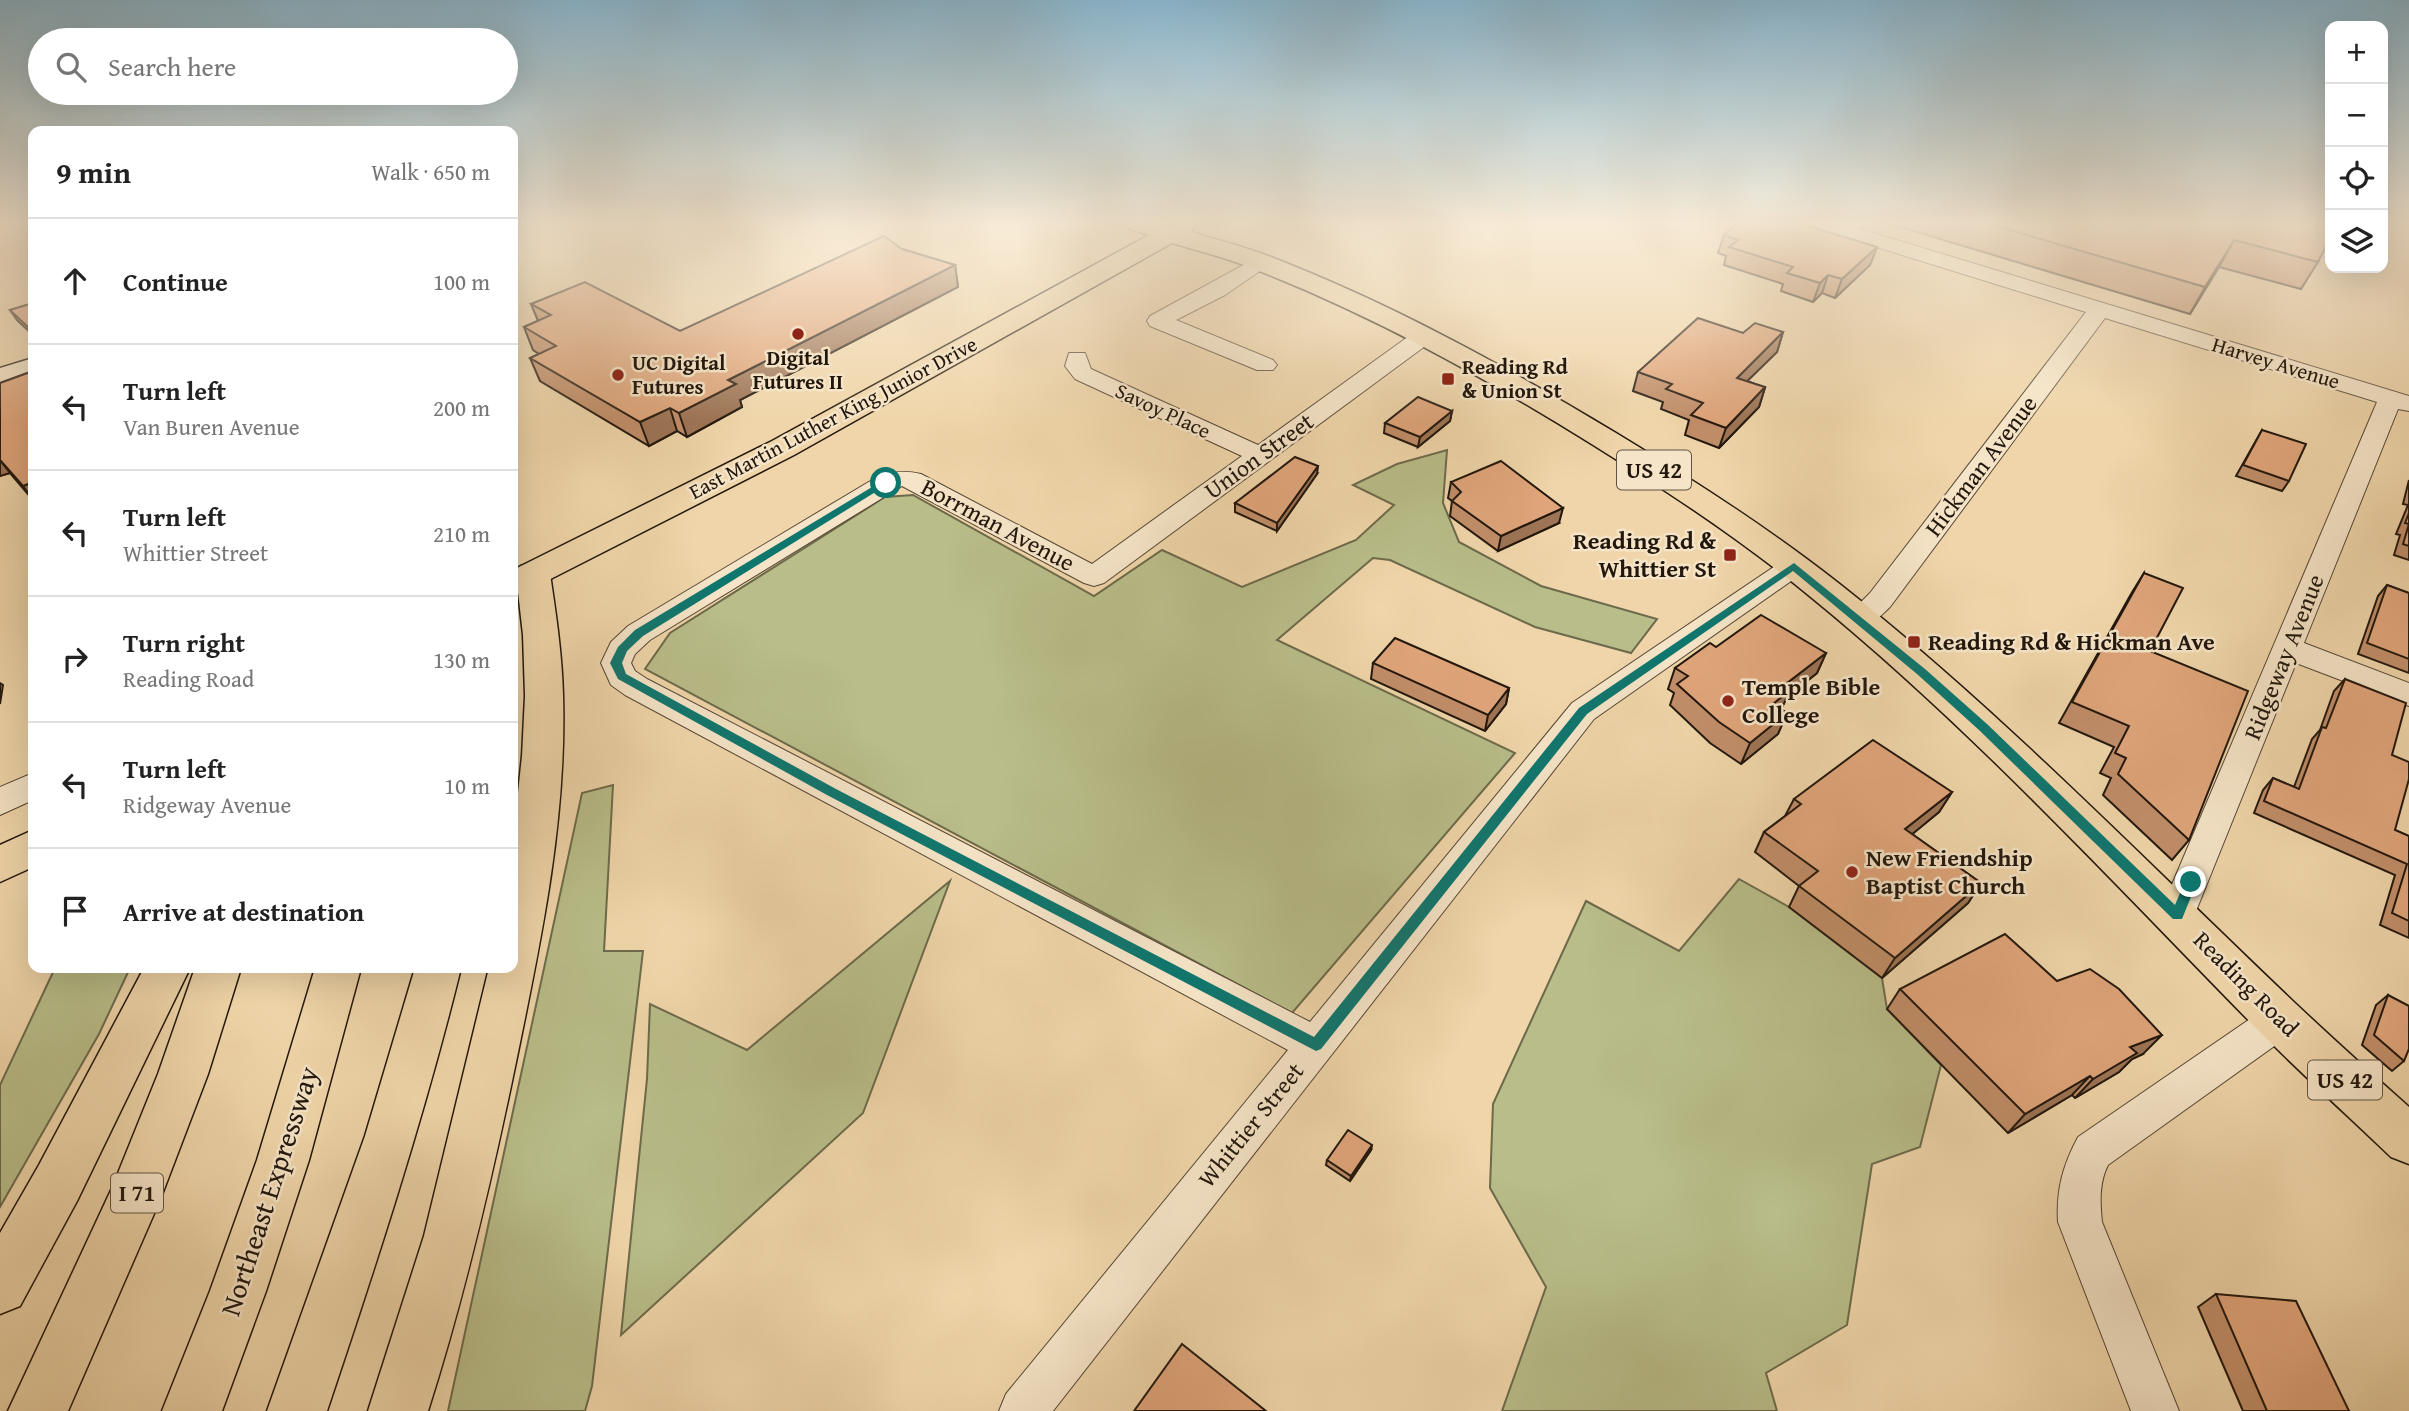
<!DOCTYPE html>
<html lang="en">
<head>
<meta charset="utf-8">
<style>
	body { margin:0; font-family:"Gentium Book Plus",serif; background:#f6f6f6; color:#222 }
	.controls { position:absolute; right:21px; top:21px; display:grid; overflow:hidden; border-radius:14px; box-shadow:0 7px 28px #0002 }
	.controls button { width:63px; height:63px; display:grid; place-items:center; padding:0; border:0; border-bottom:2px solid #e0e0e0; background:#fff; color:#222; font:35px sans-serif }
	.stop { position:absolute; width:21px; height:21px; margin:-16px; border:5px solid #0f766e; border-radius:50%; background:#fff }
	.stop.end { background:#0f766e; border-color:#fff; box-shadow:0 2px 7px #0008 }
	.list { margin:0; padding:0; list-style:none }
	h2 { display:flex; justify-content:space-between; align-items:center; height:91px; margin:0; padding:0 28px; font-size:30px }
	h2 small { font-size:23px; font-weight:400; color:#767676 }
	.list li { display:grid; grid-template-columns:46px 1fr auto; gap:21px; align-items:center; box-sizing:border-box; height:126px; padding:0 28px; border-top:2px solid #e0e0e0 }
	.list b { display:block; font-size:26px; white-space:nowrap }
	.list p { margin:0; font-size:23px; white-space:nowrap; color:#767676 }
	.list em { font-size:23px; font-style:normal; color:#767676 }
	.icon { flex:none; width:38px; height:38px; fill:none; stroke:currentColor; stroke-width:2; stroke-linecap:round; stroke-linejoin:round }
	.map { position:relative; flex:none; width:2409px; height:1411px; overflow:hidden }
	.search { position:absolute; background:#fff; box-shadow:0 7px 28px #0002; left:28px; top:28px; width:490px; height:77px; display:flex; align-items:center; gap:18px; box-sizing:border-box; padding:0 24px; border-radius:38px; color:#767676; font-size:26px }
	.panel { position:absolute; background:#fff; box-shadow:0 7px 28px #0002; left:28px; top:126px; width:490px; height:847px; border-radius:14px }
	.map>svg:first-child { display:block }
</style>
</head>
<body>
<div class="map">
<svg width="2409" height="1411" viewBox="0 0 2409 1411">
	<rect width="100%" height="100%" fill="#efd5a9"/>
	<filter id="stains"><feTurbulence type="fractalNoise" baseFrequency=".00286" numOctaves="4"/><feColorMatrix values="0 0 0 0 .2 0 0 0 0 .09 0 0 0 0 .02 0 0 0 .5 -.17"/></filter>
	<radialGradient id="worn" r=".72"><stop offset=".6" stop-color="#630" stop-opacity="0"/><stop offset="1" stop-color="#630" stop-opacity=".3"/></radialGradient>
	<g fill="#b8bd89" stroke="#6d6a4b" stroke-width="2">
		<path d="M1447,450L1443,503L1459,542L1541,586L1657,619L1631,653L1535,627L1390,560L1373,558L1277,640L1515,753L1292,1013L645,669L670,633L885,497L913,495L1094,596L1162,550L1242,587L1356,540L1394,505L1353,485L1397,464Z"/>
		<path d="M613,785L604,951H643L592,1386L585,1411H448L582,793Z"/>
		<path d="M1739,879L1789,907L1882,978L1887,1009L1941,1065L1920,1147L1872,1164L1847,1325L1766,1373L1777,1411H1502L1546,1287L1490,1188L1493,1104L1586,901L1679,951Z"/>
		<path d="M950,881L863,1113L621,1335L647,1079L650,1004L747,1050Z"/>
		<path d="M55,968H130L99,1034L0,1207V1085Z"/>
	</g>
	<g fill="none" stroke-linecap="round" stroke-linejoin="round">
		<defs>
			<g id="street">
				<path d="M1812,224H1844L2409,396V411L2398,409L2304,643L2409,683V706L2296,663L2190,926L2177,930L2164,926L2159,915L2377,402L2105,318L1890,607C1877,619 1868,631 1849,626L1844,619L1870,593L2086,312L1815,228Z"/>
				<path d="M1260,256L1267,258L1270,262L1267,266L1225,295L1176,320L1273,360L1277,365L1273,370H1257L1150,326L1147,321L1150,316Z"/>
				<path d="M1424,329L1432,331L1435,336L1432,341L1104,583L1094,586L1084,583L902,486L650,640L635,654L631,663L635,671L647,679L1310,1022L1572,703L1784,560L1794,557L1804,560L1808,566L1804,572L1594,719L1053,1411H999L1006,1394L1288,1050L625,695L611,685L601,663L611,642L628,626L877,477C894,472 904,470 921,474L1092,564L1242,456L1075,379L1065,366L1069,353H1085L1091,369L1258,445L1416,331Z"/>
				<path d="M33,773V800L0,815V787Z"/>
				<path d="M2280,1003L2294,1008L2300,1020L2294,1032L2108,1165C2099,1183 2100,1202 2102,1222L2179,1411H2131L2058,1222C2056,1190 2063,1165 2078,1137L2266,1008Z"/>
			</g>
			<path id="secondary" d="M33,358V376L0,387V368Z"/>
			<g id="primary">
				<path d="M1127,224H1195L1191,232C1217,240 1245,247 1271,257C1392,304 1505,366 1616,433C1692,479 1767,527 1837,582C2001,711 2145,861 2296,1004C2333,1039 2371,1073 2409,1107V1164L2391,1157C2348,1116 2304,1076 2262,1034C2115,885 1974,730 1812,598C1742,540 1667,491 1590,443C1482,376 1372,315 1254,269C1227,258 1199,251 1172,243L794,455L525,592L513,595V570L772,441L1149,235L1130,229Z"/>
				<path d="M33,830V867L0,882V845Z"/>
			</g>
			<g id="highway">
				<path d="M533,563L545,566L550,574C556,614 562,654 563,695C567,821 540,945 515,1067C491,1183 464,1298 428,1411H368L424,1236L489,968H513V839L522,756L525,696L523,635L516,574L521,566Z"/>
				<path d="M144,968H190L77,1201L20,1306L0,1314V1233L39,1165Z"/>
				<path d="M195,968H241L208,1074L160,1200L68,1411H8L112,1188L158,1074Z"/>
				<path d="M315,968H361L309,1160L266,1291L222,1411H162L210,1291L257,1160Z"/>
				<path d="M415,968H461C424,1118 376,1265 327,1411H267L365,1136Z"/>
			</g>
		</defs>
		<use href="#street" stroke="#554634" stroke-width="2"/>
		<use href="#secondary" stroke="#22170d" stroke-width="3"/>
		<use href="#primary" stroke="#22170d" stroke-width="3"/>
		<use href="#highway" stroke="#22170d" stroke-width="3"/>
		<use href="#street" fill="#f5e4c7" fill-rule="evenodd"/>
		<use href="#secondary" fill="#f5e4c7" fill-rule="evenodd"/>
		<use href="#primary" fill="#efd5a9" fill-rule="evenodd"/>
		<use href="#highway" fill="#efd5a9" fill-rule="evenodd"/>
	</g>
	<g fill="#c18e69" stroke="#22170d" stroke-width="2">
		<path d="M1890,224H2330L2318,262L2301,289L2219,267L2190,314Z"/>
		<path d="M1724,235L1877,247L1870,265L1835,298L1822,293L1813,302L1781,291L1783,284L1724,265L1726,256L1718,253Z"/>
		<path d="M902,249L955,265L958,287L740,400L742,407L687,437L677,431L649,446L540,381L530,358L539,354L533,350L524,327L538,321L531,304L680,331Z"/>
		<path d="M33,303V335L17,320L10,310Z"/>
		<path d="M1783,332L1777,352L1747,381L1765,388L1759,407L1719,448L1685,435L1689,420L1661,409L1663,402L1633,391L1638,372L1743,333Z"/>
		<path d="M33,371V500L10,473L0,476V383Z"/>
		<path d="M1452,411L1450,421L1418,447L1384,433L1385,423Z"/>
		<path d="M2262,430L2289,481L2282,491L2236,476Z"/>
		<path d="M1317,474L1277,531L1235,512V503Z"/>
		<path d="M2409,480V560L2394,555L2400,535L2396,534L2408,505L2403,504Z"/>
		<path d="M1451,482L1559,523L1498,551L1450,516L1452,501L1448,498Z"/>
		<path d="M2144,573L2150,651L2189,840L2172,860L2103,795L2111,778L2100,773L2114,747L2059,723L2131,594Z"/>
		<path d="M2387,585L2409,593V673L2358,654L2378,596Z"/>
		<path d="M1716,647L1826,653L1817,673L1787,697L1781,709L1787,713L1778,734L1741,764L1710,743L1670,705L1674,693L1668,689L1675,668Z"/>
		<path d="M1373,663L1509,688L1506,704L1485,731L1371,679Z"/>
		<path d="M2345,679L2392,755L2395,830L2409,836V938L2380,925L2395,875L2254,813L2263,790L2273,778L2294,787L2312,739L2320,730L2334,691Z"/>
		<path d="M1952,792L1939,812L1912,834L1981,883L1968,903L1882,978L1789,907L1799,886L1755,852L1764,832L1785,816L1794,799Z"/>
		<path d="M2057,981L2143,1054L2132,1059L2119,1072L2075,1098L2072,1095L2008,1133L1887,1009L1900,989Z"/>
		<path d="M2388,995L2404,1061L2392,1071L2362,1045L2376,1005Z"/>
		<path d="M1371,1150L1350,1181L1326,1165L1327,1160Z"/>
		<path d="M2216,1294L2349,1411H2243L2198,1307Z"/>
	</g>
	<g fill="#9d7455" stroke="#22170d" stroke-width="2">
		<path d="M2234,240L2219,267L2190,314L2205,287Z"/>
		<path d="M1877,247L1870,265L1835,298L1842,279Z"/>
		<path d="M955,265L958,287L740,400L742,407L687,437L679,413L728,380Z"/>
		<path d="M1828,275L1822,293L1813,302L1820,283Z"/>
		<path d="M1783,332L1777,352L1731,397L1737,378Z"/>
		<path d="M1765,387L1759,407L1719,448L1726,428Z"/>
		<path d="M670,408L677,431L649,446L640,422Z"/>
		<path d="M1452,411L1450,421L1418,447L1420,437Z"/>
		<path d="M0,460L10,473L0,476Z"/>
		<path d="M1318,466L1317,474L1277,531V523Z"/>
		<path d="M33,482V499L23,486Z"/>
		<path d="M1563,508L1559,523L1498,551L1501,536Z"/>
		<path d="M1826,653L1817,673L1787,697L1780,712L1773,704L1782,687Z"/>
		<path d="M0,683L3,685L0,704Z"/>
		<path d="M1509,688L1506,704L1485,731L1488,715Z"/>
		<path d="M1787,713L1778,734L1741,764L1750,743Z"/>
		<path d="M1952,792L1939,812L1893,850L1905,829Z"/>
		<path d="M1981,883L1968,903L1882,978L1895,958Z"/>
		<path d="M2162,1035L2143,1054L2132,1059L2119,1072L2075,1098L2093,1079L2130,1047Z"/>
		<path d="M2090,1076L2072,1095L2008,1133L2025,1114Z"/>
		<path d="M1372,1145L1371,1150L1350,1181L1351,1176Z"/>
	</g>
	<g fill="#e0a57a" stroke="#22170d" stroke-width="2">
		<path d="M1737,224H1802L1877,247L1842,279L1828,275L1820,283L1787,273L1793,267L1729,247L1738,240L1724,235Z"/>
		<path d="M1989,224H2330V238L2318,262L2234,240L2205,287Z"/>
		<path d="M884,236L902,249L955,265L728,380L736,384L679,413L670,408L640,422L530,358L556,346L524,327L551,315L531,304L585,282L680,331Z"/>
		<path d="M33,303V332L10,310Z"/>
		<path d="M1698,318L1743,333L1755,323L1783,332L1737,378L1765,387L1726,428L1691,415L1703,403L1666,389L1672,384L1638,372Z"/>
		<path d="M33,371V482L23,486L0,460V383Z"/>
		<path d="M1418,397L1452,411L1420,437L1385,423Z"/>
		<path d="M2262,430L2306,444L2289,481L2243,465Z"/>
		<path d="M1295,457L1318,466L1277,523L1235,503Z"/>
		<path d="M1501,461L1563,508L1501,536L1452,501L1461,492L1451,482Z"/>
		<path d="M2409,513V546L2403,544L2409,524L2405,523Z"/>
		<path d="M2144,573L2183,588L2150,651L2248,691L2189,840L2118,774L2126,758L2115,753L2129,726L2072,702Z"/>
		<path d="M2387,585L2409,593V659L2367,643Z"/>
		<path d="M1761,615L1826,653L1782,687L1789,691L1773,704L1787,713L1750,743L1719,722L1677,684L1688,676L1675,668L1710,643L1716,647Z"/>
		<path d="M1395,638L1509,688L1488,715L1373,663Z"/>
		<path d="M2345,679L2406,703L2392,755L2409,762V779L2395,830L2409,836V921L2392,913L2407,864L2264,801L2273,778L2299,789L2322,727L2326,728Z"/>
		<path d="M1873,740L1952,792L1905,829L1981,883L1895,958L1799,886L1818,871L1764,832L1801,804L1794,799Z"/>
		<path d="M2005,934L2057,981L2090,969L2119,989L2162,1035L2130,1047L2137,1053L2093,1079L2090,1076L2025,1114L1900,989Z"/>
		<path d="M2388,995L2409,1006V1049L2404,1061L2374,1035Z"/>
		<path d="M1348,1130L1372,1145L1351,1176L1327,1160Z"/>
		<path d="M2216,1294L2296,1301L2349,1411H2267Z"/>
		<path d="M1182,1344L1266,1411H1134Z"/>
	</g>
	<linearGradient id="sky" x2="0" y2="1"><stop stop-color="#89b6ce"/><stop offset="0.53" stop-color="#f8ecd8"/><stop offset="1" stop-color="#f8ecd8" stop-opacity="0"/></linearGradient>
	<rect width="2409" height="422" fill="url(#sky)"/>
	<path fill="#0f766e" d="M882,481L890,483L643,636L627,651L622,663L626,674L836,789L1314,1037L1579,708L1794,563L1925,669L1987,724L2175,905L2186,879L2191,877L2197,882L2182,919H2173L1979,730L1917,674L1793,571L1587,714L1321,1049L1316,1051L827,795L618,679L610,663L618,647L635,630Z"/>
	<g fill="#8f2418" stroke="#f5e4c7" stroke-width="2.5">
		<circle cx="798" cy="334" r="7"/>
		<circle cx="618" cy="375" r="7"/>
		<rect x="1441" y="372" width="14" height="14" rx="3.5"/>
		<rect x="1723" y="548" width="14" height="14" rx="3.5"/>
		<rect x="1907" y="635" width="14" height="14" rx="3.5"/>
		<circle cx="1728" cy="701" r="7"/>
		<circle cx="1852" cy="872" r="7"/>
	</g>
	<g text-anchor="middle" stroke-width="5" stroke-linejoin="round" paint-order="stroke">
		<g font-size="21" font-weight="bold" fill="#22170d" stroke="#f5e4c7" text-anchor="start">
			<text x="798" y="365" text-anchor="middle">Digital<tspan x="798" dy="24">Futures II</tspan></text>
			<text x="632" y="370">UC Digital<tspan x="632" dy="24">Futures</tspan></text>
			<text x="1462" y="374">Reading Rd<tspan x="1462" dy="24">&amp; Union St</tspan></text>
		</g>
		<g font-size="21" fill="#22170d" stroke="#f5e4c7">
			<text transform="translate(2276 363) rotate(17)" y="7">Harvey Avenue</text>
			<text transform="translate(1163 411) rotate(25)" y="7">Savoy Place</text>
			<text transform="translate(833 418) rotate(-28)" y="7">East Martin Luther King Junior Drive</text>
		</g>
		<g fill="#f5e4c7" stroke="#615445" stroke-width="2">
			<rect x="1617" y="450.5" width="74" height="39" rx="5"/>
			<rect x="2308" y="1060.5" width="74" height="39" rx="5"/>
			<rect x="111" y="1173.5" width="52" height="39" rx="5"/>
		</g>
		<g font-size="23" font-weight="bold" fill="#22170d">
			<text x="1654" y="478">US 42</text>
			<text x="2345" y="1088">US 42</text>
			<text x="137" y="1201">I 71</text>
		</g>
		<g font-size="24" fill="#22170d" stroke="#f5e4c7">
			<text transform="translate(1259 456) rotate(-36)" y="8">Union Street</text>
			<text transform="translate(1981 466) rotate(-53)" y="8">Hickman Avenue</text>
			<text transform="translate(998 525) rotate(28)" y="8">Borrman Avenue</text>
			<text transform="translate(2284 657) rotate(-68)" y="8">Ridgeway Avenue</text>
			<text transform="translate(2246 984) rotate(45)" y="8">Reading Road</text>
			<text transform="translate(1251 1125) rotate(-51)" y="8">Whittier Street</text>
		</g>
		<g font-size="24" font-weight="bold" fill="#22170d" stroke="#f5e4c7" text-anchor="start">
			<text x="1716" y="549" text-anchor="end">Reading Rd &amp;<tspan x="1716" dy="28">Whittier St</tspan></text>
			<text x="1928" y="650">Reading Rd &amp; Hickman Ave</text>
			<text x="1742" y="695">Temple Bible<tspan x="1742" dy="28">College</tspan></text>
			<text x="1866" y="866">New Friendship<tspan x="1866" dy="28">Baptist Church</tspan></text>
		</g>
		<g font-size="28" fill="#22170d" stroke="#f5e4c7">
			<text transform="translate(269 1191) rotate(-72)" y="10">Northeast Expressway</text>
		</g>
	</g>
	<rect width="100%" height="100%" filter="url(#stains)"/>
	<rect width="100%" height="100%" fill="url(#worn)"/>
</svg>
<div class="controls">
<button>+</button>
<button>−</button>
<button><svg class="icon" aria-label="locate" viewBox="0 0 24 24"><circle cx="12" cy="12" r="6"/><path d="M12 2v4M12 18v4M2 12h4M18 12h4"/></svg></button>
<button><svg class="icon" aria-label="layers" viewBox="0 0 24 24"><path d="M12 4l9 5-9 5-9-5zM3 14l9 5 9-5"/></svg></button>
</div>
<div class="stop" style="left:886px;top:483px"></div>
<div class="stop end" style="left:2191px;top:882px"></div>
<div class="search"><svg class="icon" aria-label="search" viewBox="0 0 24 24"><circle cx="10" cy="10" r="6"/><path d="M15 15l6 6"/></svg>Search here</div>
<section class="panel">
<h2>9 min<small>Walk · 650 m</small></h2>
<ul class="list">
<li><svg class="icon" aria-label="ahead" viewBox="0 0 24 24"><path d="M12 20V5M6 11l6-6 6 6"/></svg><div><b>Continue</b></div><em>100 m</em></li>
<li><svg class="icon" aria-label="left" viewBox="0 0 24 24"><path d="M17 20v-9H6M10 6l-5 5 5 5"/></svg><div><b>Turn left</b><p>Van Buren Avenue</p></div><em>200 m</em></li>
<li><svg class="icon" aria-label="left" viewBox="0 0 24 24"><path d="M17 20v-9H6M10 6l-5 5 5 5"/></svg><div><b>Turn left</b><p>Whittier Street</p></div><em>210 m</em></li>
<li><svg class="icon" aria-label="right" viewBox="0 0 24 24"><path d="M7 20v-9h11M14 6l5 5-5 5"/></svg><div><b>Turn right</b><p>Reading Road</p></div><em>130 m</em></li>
<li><svg class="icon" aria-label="left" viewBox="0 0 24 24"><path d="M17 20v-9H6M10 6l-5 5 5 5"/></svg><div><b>Turn left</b><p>Ridgeway Avenue</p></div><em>10 m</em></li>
<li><svg class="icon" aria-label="arrive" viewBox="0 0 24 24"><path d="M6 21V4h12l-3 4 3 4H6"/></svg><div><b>Arrive at destination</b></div></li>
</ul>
</section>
</div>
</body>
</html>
